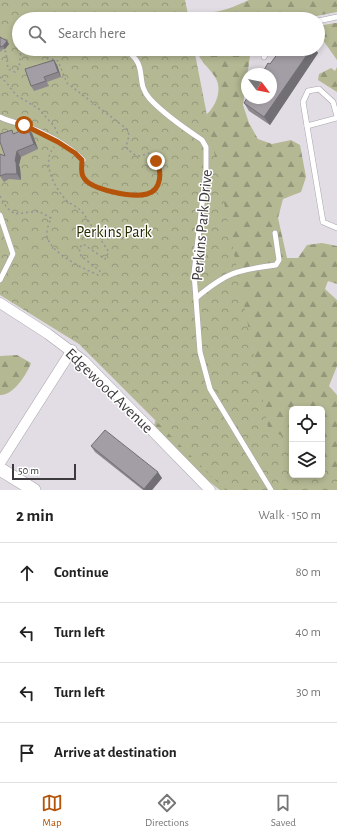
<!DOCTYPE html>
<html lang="en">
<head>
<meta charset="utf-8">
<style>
	body { margin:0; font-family:"Alegreya Sans",sans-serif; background:#f6f6f6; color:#222 }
	.controls { position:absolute; right:12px; bottom:12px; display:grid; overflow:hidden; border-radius:6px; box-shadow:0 2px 6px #0003 }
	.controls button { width:36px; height:36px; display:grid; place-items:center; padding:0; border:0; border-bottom:1px solid #e0e0e0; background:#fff; color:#222; font:20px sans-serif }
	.compass { position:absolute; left:241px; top:68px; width:36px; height:36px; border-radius:50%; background:#fff; box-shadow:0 2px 6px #0003; rotate:122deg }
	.scale { position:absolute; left:12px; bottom:10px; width:64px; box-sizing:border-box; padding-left:4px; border:2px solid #3c3a3c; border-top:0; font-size:11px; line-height:14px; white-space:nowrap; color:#3c3a3c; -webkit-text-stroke:3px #fff; paint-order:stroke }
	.stop { position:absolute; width:12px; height:12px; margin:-9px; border:3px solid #b45309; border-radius:50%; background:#fff }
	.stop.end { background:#b45309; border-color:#fff; box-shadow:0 1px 4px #0008 }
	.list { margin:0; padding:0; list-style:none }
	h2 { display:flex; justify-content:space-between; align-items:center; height:52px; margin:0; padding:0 16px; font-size:17px }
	h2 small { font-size:13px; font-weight:400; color:#767676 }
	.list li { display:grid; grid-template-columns:26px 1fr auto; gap:12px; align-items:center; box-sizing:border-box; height:60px; padding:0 16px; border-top:1px solid #e0e0e0 }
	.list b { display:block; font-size:15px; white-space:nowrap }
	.list em { font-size:13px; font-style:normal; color:#767676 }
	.icon { flex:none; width:22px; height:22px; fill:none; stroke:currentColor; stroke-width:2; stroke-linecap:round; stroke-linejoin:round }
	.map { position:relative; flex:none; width:337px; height:490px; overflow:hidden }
	.search { position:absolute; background:#fff; box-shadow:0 2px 6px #0003; left:12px; right:12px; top:12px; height:44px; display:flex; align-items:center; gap:10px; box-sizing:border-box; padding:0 14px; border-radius:22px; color:#767676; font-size:15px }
	.sheet { height:292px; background:#fff }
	nav { display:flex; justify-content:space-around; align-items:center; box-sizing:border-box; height:56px; border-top:1px solid #e0e0e0; background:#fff; font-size:11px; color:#767676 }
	nav a { display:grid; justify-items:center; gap:2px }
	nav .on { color:#b45309 }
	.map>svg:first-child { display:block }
</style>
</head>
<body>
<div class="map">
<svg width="337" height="490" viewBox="0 0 337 490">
	<defs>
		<pattern id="forest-firs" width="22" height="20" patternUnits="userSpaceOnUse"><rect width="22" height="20" fill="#b4b893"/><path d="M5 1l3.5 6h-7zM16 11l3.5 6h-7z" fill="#949779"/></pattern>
		<pattern id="park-crowns" width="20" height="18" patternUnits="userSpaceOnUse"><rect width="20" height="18" fill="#b4b893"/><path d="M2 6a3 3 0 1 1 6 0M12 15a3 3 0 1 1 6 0" fill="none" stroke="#949779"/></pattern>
	</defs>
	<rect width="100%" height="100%" fill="#e2dde4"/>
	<g fill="url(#forest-firs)" fill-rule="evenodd">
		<path d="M249,0H337V12L301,19H196L198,12C219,14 231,8 249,0Z"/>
		<path d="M335,23H337V60L318,33V26Z"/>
		<path d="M196,49H251L243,105L249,123L258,139L272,144L291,140L300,145L306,177L301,192L283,199L278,218L287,258H298L307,245L322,243L337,246V284L328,281L325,289L337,300V366L329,386L337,395V490H220L202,476L154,425L160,409L211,198L207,114C216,106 223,89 215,77C208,66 201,63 196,49ZM292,409H322V475H292Z"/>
		<path d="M337,67V92L318,80L319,74L331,68L335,71Z"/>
		<path d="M17,355L31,363C27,374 13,396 0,395V356Z"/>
	</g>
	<path fill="url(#park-crowns)" d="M0,0H185L189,19H19V49H194L268,427L292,443V475H322V463L337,473V490H225L79,344L0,295Z"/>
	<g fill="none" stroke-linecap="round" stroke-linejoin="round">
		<defs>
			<g id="service">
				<path d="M318,21L337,17"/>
				<path d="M124,49C151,66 133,80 150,99C162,112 187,130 202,140L206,147V170L194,273L200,352L210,389L271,490"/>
				<path d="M264,57L269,49"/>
				<path d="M337,116L333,102L319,89L308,91L303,102L323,222L337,228"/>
				<path d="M0,117C7,121 15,122 24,125C43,132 68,145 83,160"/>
				<path d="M307,126L337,118"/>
				<path d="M0,215L13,254L0,280"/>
				<path d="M196,298C227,272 237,270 276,265L279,260L275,233"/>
			</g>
			<g id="minor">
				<path d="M0,303L48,334L84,361L210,490"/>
				<path d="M0,463L72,350"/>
			</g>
			<path id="tertiary" d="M0,469L34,490"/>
		</defs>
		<use href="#service" stroke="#a8a3aa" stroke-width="6"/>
		<use href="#minor" stroke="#a8a3aa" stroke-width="11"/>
		<use href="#tertiary" stroke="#a8a3aa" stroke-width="14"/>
		<g stroke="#979498" stroke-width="1.5" stroke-dasharray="2 3" stroke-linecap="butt">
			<path d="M44,49L45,57L58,61L67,83L127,129L129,135L126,147L133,154L139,156L150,153C158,163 163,170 158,183C156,188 153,192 148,194C141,196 133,194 126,193C109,192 80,190 82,167"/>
			<path d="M0,51L4,50L6,52L8,69L15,72L19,68L21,49"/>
			<path d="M0,77L6,82L16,95L39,109L54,126L58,134"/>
			<path d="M0,196L7,208L15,214L38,211L51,218C49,223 46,231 47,236C50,253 84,269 98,275L100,271L81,256L79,248L83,244L105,259L109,252C100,239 92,226 83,213C79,207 71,205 66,200C54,187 41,162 54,147"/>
		</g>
		<use href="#service" stroke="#fff" stroke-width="5"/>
		<use href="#minor" stroke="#fff" stroke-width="10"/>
		<use href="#tertiary" stroke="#fff" stroke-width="13"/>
	</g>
	<g fill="#8c888e">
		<path d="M0,37L7,41L9,44L5,49L0,50Z"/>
		<path d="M281,49H315L318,53L270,125L249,111L244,103L265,72L264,70L270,64Z"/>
		<path d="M54,60L57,65L61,77L47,82L49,86L34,91L31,86Z"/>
		<path d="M14,133H32L38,149L21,157L19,165L20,168L21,180L9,179L4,182L0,176L5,156Z"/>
		<path d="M91,446L162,478L152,490H143L95,452Z"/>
	</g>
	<g fill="#726f74">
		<path d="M7,41L9,44L5,49L3,46Z"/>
		<path d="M311,49H315L318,53L270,125L264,117Z"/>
		<path d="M54,60L57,65L61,77L58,72Z"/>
		<path d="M28,128L32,133L38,149L34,144Z"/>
		<path d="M17,151L21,157L19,165L20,168L21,180L17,174L15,161Z"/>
		<path d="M158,472L162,478L152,490H145L144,489Z"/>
	</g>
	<g fill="#a39ea5" stroke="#726f74">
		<path d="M0,37L7,41L3,46L0,47Z"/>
		<path d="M281,49H311L264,117L244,103L247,98H271V74H264L266,71L264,70L268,63L270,64Z"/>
		<path d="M54,60L58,72L44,77L46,81L31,86L25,69Z"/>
		<path d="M28,128L34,144L17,151L15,161L16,162L17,174H5L0,176V154L5,156L0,142V134L12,130L13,134Z"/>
		<path d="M105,430L158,472L144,489L91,446Z"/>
	</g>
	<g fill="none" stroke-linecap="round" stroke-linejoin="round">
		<path stroke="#b45309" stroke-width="5" d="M24,125L58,142L75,153L82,160C82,166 80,173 84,178C91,190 134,198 147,194C162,190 162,171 156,161"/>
	</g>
	<g text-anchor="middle" stroke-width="3" stroke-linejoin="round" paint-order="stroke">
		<g font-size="16" fill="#3c3a3c" stroke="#fff">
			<text transform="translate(201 225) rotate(-85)" y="6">Perkins Park Drive</text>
			<text transform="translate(110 390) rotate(44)" y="6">Edgewood Avenue</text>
		</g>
		<g font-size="16" fill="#2b2d00" stroke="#fff">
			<text x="114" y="237">Perkins Park</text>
		</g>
	</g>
</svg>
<div class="controls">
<button><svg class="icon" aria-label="locate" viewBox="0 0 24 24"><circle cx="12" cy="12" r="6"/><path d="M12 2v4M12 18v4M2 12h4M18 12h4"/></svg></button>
<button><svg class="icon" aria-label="layers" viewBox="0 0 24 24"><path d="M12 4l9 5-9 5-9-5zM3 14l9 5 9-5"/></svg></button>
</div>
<svg class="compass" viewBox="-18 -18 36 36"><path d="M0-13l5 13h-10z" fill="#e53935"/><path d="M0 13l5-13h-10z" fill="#767676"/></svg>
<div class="scale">50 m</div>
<div class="stop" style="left:24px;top:125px"></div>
<div class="stop end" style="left:156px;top:161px"></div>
<div class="search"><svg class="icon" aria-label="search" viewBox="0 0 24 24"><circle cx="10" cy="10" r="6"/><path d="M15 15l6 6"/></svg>Search here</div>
</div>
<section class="sheet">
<h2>2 min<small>Walk · 150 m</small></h2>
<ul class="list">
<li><svg class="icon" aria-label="ahead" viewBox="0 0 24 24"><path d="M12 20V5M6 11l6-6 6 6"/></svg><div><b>Continue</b></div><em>80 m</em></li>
<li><svg class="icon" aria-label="left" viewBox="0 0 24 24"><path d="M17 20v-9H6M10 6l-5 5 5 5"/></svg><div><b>Turn left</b></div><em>40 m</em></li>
<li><svg class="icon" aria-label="left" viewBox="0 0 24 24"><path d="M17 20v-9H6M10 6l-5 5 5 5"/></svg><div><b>Turn left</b></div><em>30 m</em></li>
<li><svg class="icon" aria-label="arrive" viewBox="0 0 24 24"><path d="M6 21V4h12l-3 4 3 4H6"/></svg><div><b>Arrive at destination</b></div></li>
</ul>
</section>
<nav>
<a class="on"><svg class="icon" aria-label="map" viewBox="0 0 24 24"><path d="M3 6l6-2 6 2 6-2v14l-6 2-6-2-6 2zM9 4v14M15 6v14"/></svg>Map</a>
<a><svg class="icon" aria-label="directions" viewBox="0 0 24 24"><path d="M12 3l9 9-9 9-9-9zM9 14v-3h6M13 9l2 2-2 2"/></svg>Directions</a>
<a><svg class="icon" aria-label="saved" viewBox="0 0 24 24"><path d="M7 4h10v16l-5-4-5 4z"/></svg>Saved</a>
</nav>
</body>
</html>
